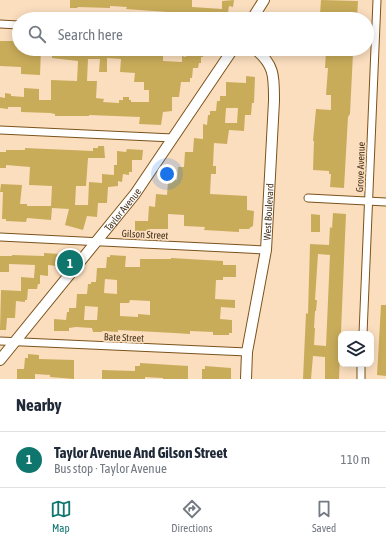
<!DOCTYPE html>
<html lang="en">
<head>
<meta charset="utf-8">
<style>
	body { margin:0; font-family:"Asap Condensed",sans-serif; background:#f2f2f3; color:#1f2937 }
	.controls { position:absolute; right:12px; bottom:12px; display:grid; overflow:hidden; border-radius:8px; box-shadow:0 2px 10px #0003 }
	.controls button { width:36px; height:36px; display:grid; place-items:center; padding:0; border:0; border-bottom:1px solid #e0e1e3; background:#fff; color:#1f2937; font:20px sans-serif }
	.you { position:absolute; left:167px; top:174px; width:14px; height:14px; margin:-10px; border:3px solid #fff; border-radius:50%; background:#1a73e8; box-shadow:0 0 0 6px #1a73e833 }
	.badge { display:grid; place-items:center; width:26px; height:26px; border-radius:50%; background:#0f766e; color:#fff; font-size:13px; font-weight:700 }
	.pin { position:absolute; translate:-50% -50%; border:2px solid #fff; box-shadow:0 1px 4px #0006 }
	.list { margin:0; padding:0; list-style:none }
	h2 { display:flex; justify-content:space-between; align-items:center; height:52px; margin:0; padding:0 16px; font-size:17px }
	h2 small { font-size:13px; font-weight:400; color:#747a83 }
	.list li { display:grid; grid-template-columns:26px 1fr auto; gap:12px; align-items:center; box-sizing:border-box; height:56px; padding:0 16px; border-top:1px solid #e0e1e3 }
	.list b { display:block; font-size:15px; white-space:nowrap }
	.list p { margin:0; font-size:13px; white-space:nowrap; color:#747a83 }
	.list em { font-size:13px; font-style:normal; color:#747a83 }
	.icon { flex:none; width:22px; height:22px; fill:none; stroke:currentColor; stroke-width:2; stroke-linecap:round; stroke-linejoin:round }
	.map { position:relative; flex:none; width:386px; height:379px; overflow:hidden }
	.search { position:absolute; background:#fff; box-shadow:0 2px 10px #0003; left:12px; right:12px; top:12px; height:44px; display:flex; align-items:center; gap:10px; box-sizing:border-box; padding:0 14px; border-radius:22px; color:#747a83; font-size:15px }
	.sheet { height:108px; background:#fff }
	nav { display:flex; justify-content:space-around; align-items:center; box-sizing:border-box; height:56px; border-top:1px solid #e0e1e3; background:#fff; font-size:11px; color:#747a83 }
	nav a { display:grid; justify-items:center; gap:2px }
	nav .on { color:#0f766e }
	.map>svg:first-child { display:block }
</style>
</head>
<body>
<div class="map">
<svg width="386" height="379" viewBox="0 0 386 379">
	<rect width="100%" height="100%" fill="#fbdebe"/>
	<g fill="#c9ac5a" fill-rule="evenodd">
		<path d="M70,0H192V7L222,9V1L234,0L233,7L229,6L227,19L207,18L208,15L195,14L126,9L127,7L110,6V8L78,7L77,8H70Z"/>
		<path d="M321,0L358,1L357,18L335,17V19H329V15L320,14Z"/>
		<path d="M0,41H16V43H19V49H41L40,75L21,74V67L0,66Z"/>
		<path d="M67,49H157V51H163V61L182,62V56L186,57L187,49H203V57H201V63H199L198,68H193L192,78H190V82H181L179,97H172V111L163,112L161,125L139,124L140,117L89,115V116H55V114L50,113L21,112V107H8V109L0,108V97L5,98V93L11,94V96L24,97V88L39,89V100H51V80L77,81L78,61L52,58V51H67ZM107,58L121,59L120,72L135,73L134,82H144V90H149V102H131V100H129V97H123V100H119V103L103,102L104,99L96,98L97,81H87L88,59H100L99,72H107Z"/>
		<path d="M326,51L353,53L350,114L348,117L344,188L330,187L331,174H329V171L313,170L314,141H313L316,109L331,110V95H326L328,68H325Z"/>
		<path d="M246,76L255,77L254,103H252L251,115H245L244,131L229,130L227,144L214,143L213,166H216V174H211L210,194L247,196V210L254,211L253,226L251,227L249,229H239V232L204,230L205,227L184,226V215L168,214V229H150V231H135V221H148L149,206L155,207L156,194L167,195L168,182H169V180H177L178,167H184L185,152H193L194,138L203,139V124L207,125L208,115H210V111H216L217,101H220V96H226V82L246,83ZM226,108H238L237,123H225Z"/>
		<path d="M98,146H104L105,158H88L86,186H76L75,205H88L89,182L102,183V174L114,175V165H117V151L126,152L127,149L143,150L142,160H132V172H129V175L123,174L122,182L118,181V186L108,187L107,203H98L97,217L87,216L83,230L65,225L69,209L52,208L51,220L27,218L26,222L6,221V219H2L3,192H0L1,184L22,185L20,204H27V206H51L52,186L29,185L30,167L6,165V168H0V152H6V150H25V148L93,151V148H98Z"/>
		<path d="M333,213L346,214L339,379H325V357L313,356L311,379H303L306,313L308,314L310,244L329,245L330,227L332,228ZM318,254L330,255L326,346L314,345L315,328H314L315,311H316L317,300H315Z"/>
		<path d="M311,214L320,215V232H311Z"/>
		<path d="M44,253L60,254V261H58L57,266L48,265V276L40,275V284H38L37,289H28L27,300H25V302L16,301L15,318H7L6,330H0L1,290L21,291V277L34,278L35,265L9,264V272H0V256H12V255L44,256Z"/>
		<path d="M110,255L126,256L125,267H140V259H171V258L223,261V265H236V277H223V280H216L215,299L235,300V308L221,307L220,319L232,320V333H229V335H213V332L190,331V334L174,333L118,330V332L102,331V332H93L92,328L76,327L69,328V331H54V319L66,320L67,312H69V308H76L77,294H87L88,284H91V282H96L97,268H106L107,257H110ZM105,279L117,280V294L104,293ZM130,300L150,301V315L138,314V317L120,316V303H129ZM85,306L98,307L97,320H84Z"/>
		<path d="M381,305H386V376L377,375Z"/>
		<path d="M28,354L39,355V359L74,360V379L50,377V375L35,374V379H17V369H24L25,358H28Z"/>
		<path d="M140,363L188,366V379H163V378L145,377V379H102V370L135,371V366H140Z"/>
		<path d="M205,366L231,368V379H202V369H205Z"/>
	</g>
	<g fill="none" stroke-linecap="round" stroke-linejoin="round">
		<defs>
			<g id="street">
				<path d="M0,24L19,25"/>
				<path d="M0,130L173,138"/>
				<path d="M308,198L386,202"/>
				<path d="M0,237L266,250"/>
				<path d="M363,334L377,0"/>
				<path d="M0,341L247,352"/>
				<path d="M361,379V364"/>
			</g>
			<g id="secondary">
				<path d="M252,19L264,0"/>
				<path id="s1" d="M0,360L135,194L233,49"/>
				<path id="s2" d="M246,379L247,352L266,250L274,101C274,77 275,65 255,49"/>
			</g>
		</defs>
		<use href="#street" stroke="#7b521b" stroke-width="9"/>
		<use href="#secondary" stroke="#7b521b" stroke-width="12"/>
		<use href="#street" stroke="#fff" stroke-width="7"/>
		<use href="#secondary" stroke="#fff" stroke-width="10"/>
	</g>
	<g text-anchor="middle" stroke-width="3.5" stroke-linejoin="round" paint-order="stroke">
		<g font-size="10" fill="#47341e" stroke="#fbdebe">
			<text transform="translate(360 167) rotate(-88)" y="4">Grove Avenue</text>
			<text dy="4" stroke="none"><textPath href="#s1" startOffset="194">Taylor Avenue</textPath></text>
			<text dy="4" stroke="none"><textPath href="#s2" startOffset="169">West Boulevard</textPath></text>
			<text transform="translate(145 234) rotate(3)" y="4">Gilson Street</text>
			<text transform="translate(124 337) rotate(2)" y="4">Bate Street</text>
		</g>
	</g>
</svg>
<div class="controls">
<button><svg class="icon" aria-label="layers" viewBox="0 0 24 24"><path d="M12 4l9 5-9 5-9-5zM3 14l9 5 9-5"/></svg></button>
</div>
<div class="you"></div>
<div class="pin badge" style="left:70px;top:263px">1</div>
<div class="search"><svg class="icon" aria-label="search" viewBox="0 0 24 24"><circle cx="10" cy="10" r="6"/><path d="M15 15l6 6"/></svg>Search here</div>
</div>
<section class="sheet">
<h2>Nearby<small></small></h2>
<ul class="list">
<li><span class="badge">1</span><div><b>Taylor Avenue And Gilson Street</b><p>Bus stop · Taylor Avenue</p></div><em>110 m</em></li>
</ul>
</section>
<nav>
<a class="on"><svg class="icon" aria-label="map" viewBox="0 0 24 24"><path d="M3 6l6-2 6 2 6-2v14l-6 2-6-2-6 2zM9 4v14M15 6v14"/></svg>Map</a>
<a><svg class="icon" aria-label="directions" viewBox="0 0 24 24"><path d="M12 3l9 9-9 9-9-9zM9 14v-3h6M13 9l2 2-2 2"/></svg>Directions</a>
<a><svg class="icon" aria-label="saved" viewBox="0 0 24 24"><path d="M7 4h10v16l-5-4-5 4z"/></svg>Saved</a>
</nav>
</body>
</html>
